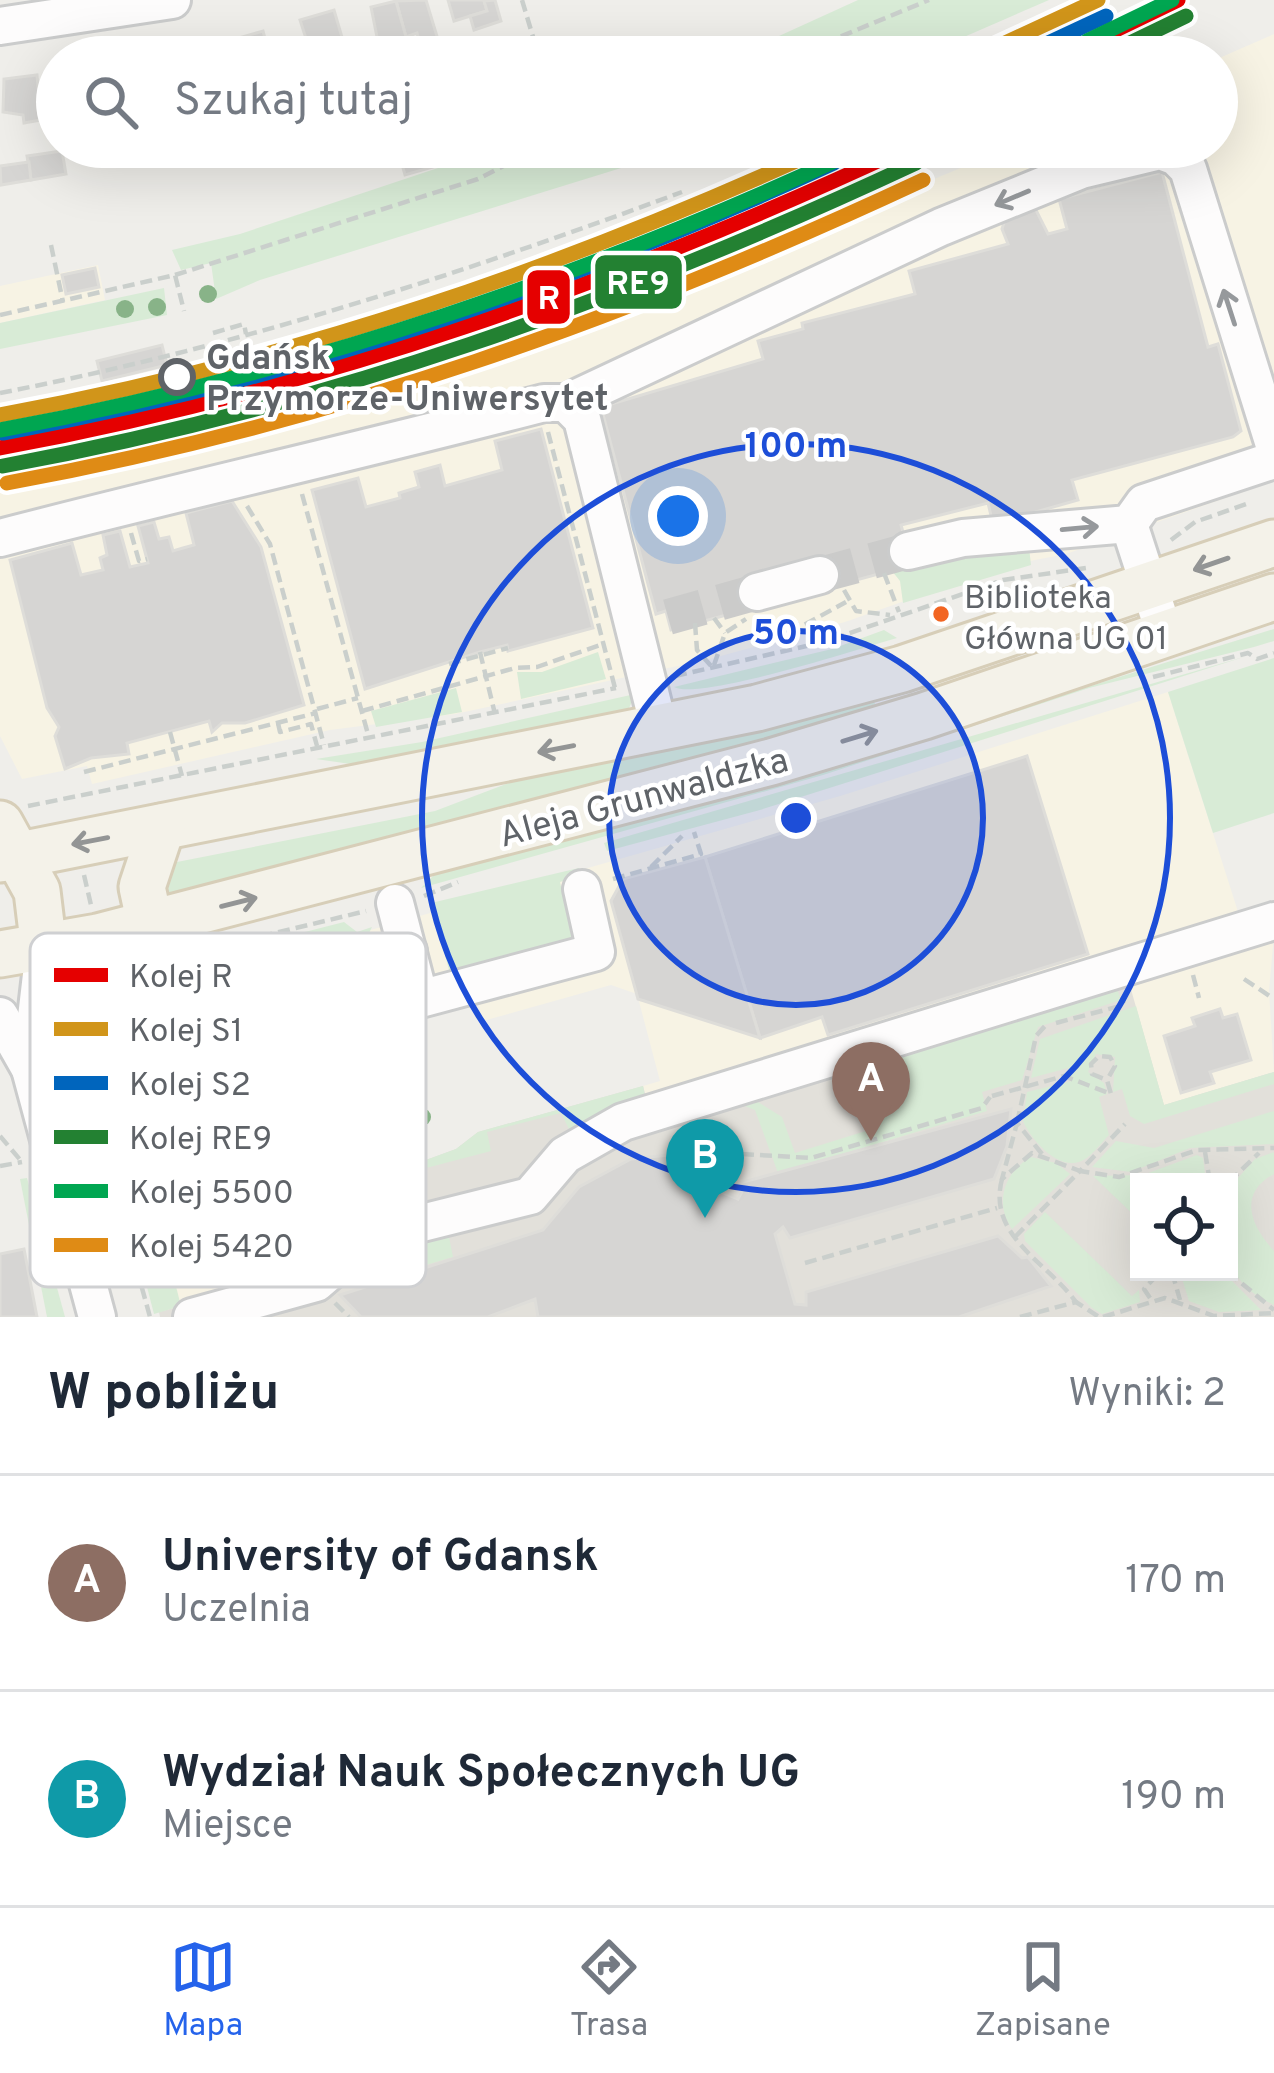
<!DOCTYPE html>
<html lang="pl">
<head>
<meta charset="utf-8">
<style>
	body { margin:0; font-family:Overpass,sans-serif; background:#f6f6f7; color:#1f2937 }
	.controls { position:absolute; right:36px; bottom:36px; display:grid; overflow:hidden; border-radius:0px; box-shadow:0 12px 48px #0002 }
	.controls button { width:108px; height:108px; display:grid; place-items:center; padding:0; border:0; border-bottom:3px solid #e0e1e3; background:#fff; color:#1f2937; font:60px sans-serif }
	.you { position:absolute; left:678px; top:516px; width:42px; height:42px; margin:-30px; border:9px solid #fff; border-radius:50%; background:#1a73e8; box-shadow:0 0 0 18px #1a73e833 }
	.badge { display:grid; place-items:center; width:78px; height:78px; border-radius:50%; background:#2563eb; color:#fff; font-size:39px; font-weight:700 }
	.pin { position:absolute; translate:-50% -99px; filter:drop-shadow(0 3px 6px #0008) }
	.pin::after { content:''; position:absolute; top:63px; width:42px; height:36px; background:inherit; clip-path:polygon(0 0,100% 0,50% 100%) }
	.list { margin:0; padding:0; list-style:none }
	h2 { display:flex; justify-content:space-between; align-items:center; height:156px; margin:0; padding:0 48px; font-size:51px }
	h2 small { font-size:39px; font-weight:400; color:#747a83 }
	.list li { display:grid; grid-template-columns:78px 1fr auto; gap:36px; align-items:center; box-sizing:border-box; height:216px; padding:0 48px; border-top:3px solid #e0e1e3 }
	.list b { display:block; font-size:45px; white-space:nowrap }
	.list p { margin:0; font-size:39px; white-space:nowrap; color:#747a83 }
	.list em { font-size:39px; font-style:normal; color:#747a83 }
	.icon { flex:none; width:66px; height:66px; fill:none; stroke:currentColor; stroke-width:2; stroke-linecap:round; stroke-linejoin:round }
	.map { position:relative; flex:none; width:1274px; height:1317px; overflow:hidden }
	.search { position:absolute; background:#fff; box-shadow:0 12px 48px #0002; left:36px; right:36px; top:36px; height:132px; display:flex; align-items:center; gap:30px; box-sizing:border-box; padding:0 42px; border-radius:66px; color:#747a83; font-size:45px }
	.sheet { height:588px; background:#fff }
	nav { display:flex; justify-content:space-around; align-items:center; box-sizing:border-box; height:168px; border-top:3px solid #e0e1e3; background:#fff; font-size:33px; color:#747a83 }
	nav a { display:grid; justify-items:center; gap:6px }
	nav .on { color:#2563eb }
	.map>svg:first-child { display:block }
</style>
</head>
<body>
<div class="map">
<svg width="1274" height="1317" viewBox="0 0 1274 1317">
	<rect width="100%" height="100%" fill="#efeeea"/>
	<g fill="#f7f3e4">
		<path d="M1274,34V481L1066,554L1004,566L845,622L710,659L455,714L330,730L92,784L87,766L22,779L0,736V485L369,395L560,335L1011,147H1217V59Z"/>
		<path d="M98,265L105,300L0,323V286Z"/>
		<path d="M1168,692L1240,918L1274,935L1269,991L1274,1072L1164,1106L653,1124L643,1086L660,1081L637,994L611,985L483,1021L476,997L417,1013L392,976L254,1012L308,1213L294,1217L310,1271L159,1312L86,1044L118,1002L840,796Z"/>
	</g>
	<path fill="#e2e0da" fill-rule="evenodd" d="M1128,979L1164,1105L1274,1072V1317H160L159,1312L309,1271L294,1217L397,1189L393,1172L456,1149L478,1132L643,1086L653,1123ZM1139,1182H1229V1272H1139Z"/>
	<g fill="#d8ebd6">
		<path d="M858,0H1049L918,57H733Z"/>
		<path d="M501,147H689L260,280L216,299L211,263L181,270L172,250L240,234Z"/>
		<path d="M164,288L167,315L0,349V323Z"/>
		<path d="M1029,547L1031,565L903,603L900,581L892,571L911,562Z"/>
		<path d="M1274,629V641L1254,647L1089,688L823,775L421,888L439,870L1084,688Z"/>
		<path d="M884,630L897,638C861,648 700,701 674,687L832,649Z"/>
		<path d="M598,652L606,679L521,699L517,672H542Z"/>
		<path d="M1247,656L760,810L607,851L604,843Z"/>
		<path d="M1274,658V813L1213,833L1168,692Z"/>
		<path d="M456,688L462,712L376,727L371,711Z"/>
		<path d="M635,694L627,713L371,767L316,759L422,742Z"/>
		<path d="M873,698L875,704L801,735L179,900L163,890L170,864L177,862L435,811L532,774Z"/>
		<path d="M579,868L582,875L560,882L573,943L452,981L431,903Z"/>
		<path d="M344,922L357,932L372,927L365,941L353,946L115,1002L113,981Z"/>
		<path d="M1115,983L1121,1000L1038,1027L1022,1080L982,1092L987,1111L778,1173L755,1110L742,1105L631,1138L750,1097L782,1117L795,1153L869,1130C859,1098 855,1078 884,1055Z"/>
		<path d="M1136,1006L1164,1105L1274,1072V1084L1144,1124L1130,1116L1122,1089L1113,1092L1115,1057L1096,1054L1088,1072L1104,1083L1107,1094L1099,1097L1109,1135C1101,1143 1090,1159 1079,1162C1056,1169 1031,1139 1023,1121L1027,1092L1072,1081L1068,1068L1031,1078L1040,1039Z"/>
		<path d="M643,1086L646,1101L569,1129L561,1113L487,1132L491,1151L407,1173L412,1191L422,1192L427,1209H419L413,1193L297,1225L294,1217L397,1189L393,1172L456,1149L478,1132Z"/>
		<path d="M1274,1111V1144L1190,1148L1131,1172L1092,1167L1116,1141L1154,1148Z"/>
		<path d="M1274,1152V1174C1237,1194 1251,1226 1274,1251V1305C1216,1278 1229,1243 1229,1188L1255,1159Z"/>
		<path d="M1197,1155L1203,1158L1206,1182H1139V1220L1093,1176L1143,1175Z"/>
		<path d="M1031,1157L1056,1163L1070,1174L1012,1229C994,1203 1004,1172 1031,1157Z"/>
		<path d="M27,1178L65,1317H47L20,1179Z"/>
		<path d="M1045,1212L1132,1296L1139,1290L1140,1302L1102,1314L1092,1308L1025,1241L1024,1234Z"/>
		<path d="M449,1237L453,1257L351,1287C363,1250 415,1243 449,1237Z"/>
		<path d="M161,1253L170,1263L181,1306L154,1314L140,1260Z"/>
		<path d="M1180,1272H1223L1261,1310L1219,1312L1189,1301Z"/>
	</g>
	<g fill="#d6d5d3" stroke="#deddd9" stroke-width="3">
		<path d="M426,0L439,43L421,48L417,33L406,37L396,1Z"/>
		<path d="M448,0H484L487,11L454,21Z"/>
		<path d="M495,0L501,21L474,30L470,16L487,11L484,1Z"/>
		<path d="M396,1L408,44L391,49L393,56L381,57L371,7Z"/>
		<path d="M334,10L346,51L339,57H312L300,20Z"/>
		<path d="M263,31L270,57H208L207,52L229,45L228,41Z"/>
		<path d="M37,75L41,120L24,123L23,115L3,112L4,79Z"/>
		<path d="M397,147H480L482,153L405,175Z"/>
		<path d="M62,151L66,174L31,180L27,156Z"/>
		<path d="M29,162L31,180L1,185L0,166Z"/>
		<path d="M1162,172L1208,347L1218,344L1241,431L1233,437L1072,480L1078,500L993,524L988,503L901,525L912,565L671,630L666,611L656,614L601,407L763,359L758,341L803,329L802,323L915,294L909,271L1008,244L1002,229L1006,216L1034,206L1048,234L1067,229L1059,199Z"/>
		<path d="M95,268L99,287L66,294L62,275Z"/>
		<path d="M162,345L167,365L102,381L97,361Z"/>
		<path d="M541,429L593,628L508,651L507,645L480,652L365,689L312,490L358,478L366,507L400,498L399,493L419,487L415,472L440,465L445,486L502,470L495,441Z"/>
		<path d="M232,501L261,547L304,705L245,723H222L212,732L209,721L127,743L129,754L91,758L65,769L55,736L59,727L47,708L10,560L72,543L81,575L103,570L100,558L107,555L103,535L120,531L130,567L148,563L138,526L154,522L159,539L169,537L173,551L183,548L194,545L186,513Z"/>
		<path d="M1027,756L1088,954L828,1035L822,1017L760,1038L705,857Z"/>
		<path d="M705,857L760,1038L638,999L611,901L623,879Z"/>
		<path d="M1220,1009L1223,1018L1237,1014L1251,1060L1210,1072L1214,1083L1181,1093L1164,1036L1195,1026L1192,1018Z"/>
		<path d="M1011,1109L1007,1146L994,1179L790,1238L783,1227L775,1234L795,1304L806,1305V1292L998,1236L1022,1258L1028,1257L1051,1286L959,1317H538L535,1299L488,1317H361L340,1295L543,1230L579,1187L631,1159L678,1154L705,1142L697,1182L738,1199L744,1188L736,1184Z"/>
		<path d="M24,1249L37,1317H0V1254Z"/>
	</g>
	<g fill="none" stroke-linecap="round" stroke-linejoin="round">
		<g stroke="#cbcbca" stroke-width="36" stroke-dasharray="36 18" stroke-linecap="butt">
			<path d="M820,575L908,551"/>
			<path d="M668,617L757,592"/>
		</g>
		<defs>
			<g id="minor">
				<path d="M0,26L172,0"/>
				<path d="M566,403L941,227L1081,170L1160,151L1176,157L1188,169L1274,445"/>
				<path d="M1129,524L1165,635"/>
				<path d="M0,538C181,491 363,450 544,403H566L582,419L659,728"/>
				<path d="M908,551L963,538L1129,524L1144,503L1274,460"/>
				<path d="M757,592L820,575"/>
				<path d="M395,903L420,999L596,952L582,889"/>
				<path d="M0,1016L30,1069L97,1317"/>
				<path d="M30,1069L44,949"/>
				<path d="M171,1235L121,1045L133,1015L268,979L408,951"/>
				<path d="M78,1257L205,1226L277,1198L234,1032L218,992"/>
				<path d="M192,1317L316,1283L351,1253L390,1231L530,1196L565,1155L623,1122L1274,921"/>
			</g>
			<g id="major">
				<path d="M0,824L37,891L44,949"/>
				<path d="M0,859L757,708L902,669L1274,543"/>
				<path d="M150,924L142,887L162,827"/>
				<path d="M0,954L98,937L771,762L924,716L1274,597"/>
			</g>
		</defs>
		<use href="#minor" stroke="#cbcccc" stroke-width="42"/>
		<use href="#major" stroke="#d7ceb8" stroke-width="51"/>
		<g stroke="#cacfcc" stroke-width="4.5" stroke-dasharray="12 6" stroke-linecap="butt">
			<path d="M522,0L539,57"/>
			<path d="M791,57L929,0"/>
			<path d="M51,245L63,302"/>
			<path d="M175,275L478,179L541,147"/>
			<path d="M0,315L175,275L184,311"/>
			<path d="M213,333L244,324L246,334"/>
			<path d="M0,393C233,348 459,275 682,192"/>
			<path d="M548,432L615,688"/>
			<path d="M218,435L226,451"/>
			<path d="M302,494L369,738"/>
			<path d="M247,506L270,544L324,745"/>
			<path d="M131,533L139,561L147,559"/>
			<path d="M1171,540L1195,522L1246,504"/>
			<path d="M884,573L899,612"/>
			<path d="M844,590L856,611L890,615"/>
			<path d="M714,618L725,633"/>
			<path d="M695,623L697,650L713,668L725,633L746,619"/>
			<path d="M769,623L804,625L846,602"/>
			<path d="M480,652L495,714"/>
			<path d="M449,664L508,648"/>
			<path d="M675,676L824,642L1003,580L1086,568"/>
			<path d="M1153,677L1248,653L1257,659L1274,653"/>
			<path d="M317,709L358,698"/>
			<path d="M362,711L515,668L537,667L603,644"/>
			<path d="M278,723L280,732L311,724L317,746"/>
			<path d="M170,732L182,776"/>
			<path d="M84,772L316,713"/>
			<path d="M28,806L616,688"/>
			<path d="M651,867L682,836"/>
			<path d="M84,875L91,905"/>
			<path d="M613,879L701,854L694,832"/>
			<path d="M424,896L458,882"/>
			<path d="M1193,975L1199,998"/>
			<path d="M1244,979L1274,999"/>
			<path d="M71,991L106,974L366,911"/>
			<path d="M72,992L100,1014"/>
			<path d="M1056,1023L1124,1005L1122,997"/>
			<path d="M68,1028L122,1213"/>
			<path d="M152,1053L205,1039"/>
			<path d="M992,1096L1064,1076L1111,1094L1107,1080L1115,1066L1110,1057L1099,1056L1091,1064L1092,1074L1107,1080"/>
			<path d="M1017,1123L1036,1036L1045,1026"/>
			<path d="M0,1136L22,1162"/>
			<path d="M180,1149L185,1148L197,1196"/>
			<path d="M1205,1152L1210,1182"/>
			<path d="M742,1154L811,1158L982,1108L990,1097"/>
			<path d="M1042,1154L1017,1123L1002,1179L1032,1153L1080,1171L1125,1124"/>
			<path d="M0,1166L22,1162"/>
			<path d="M1002,1179C987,1236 1046,1261 1076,1302"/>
			<path d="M1229,1182L1259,1153"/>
			<path d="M1015,1237L1080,1171L1119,1177L1197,1150L1274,1148"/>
			<path d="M805,1263L997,1208"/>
			<path d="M137,1270L150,1317"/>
			<path d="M1172,1272L1180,1300"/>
			<path d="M1228,1272L1274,1310"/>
			<path d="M1150,1298L1144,1289L1160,1272"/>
			<path d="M335,1303L349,1317"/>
			<path d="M1020,1317L1076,1302L1099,1317"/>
			<path d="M1103,1317L1165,1298L1214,1316L1274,1313"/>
		</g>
		<use href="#minor" stroke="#fdfcfc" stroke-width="36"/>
		<use href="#major" stroke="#f4f2e9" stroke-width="45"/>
		<defs>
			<g id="rail-1">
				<path d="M1060,57L1178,0"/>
				<path d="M0,448C326,387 608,287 908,147"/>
			</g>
			<g id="rail-2">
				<path d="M975,57L1098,0"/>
				<path d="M0,415C293,361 556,271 827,147"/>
			</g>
			<g id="rail-3">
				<path d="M1018,57L1106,16"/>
				<path d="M3,433C298,379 562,288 834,163"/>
			</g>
			<g id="rail-4">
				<path d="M1101,57L1186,16"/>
				<path d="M3,466C331,405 614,304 916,163"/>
			</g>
			<g id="rail-5">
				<path d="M1087,41L1172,0"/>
				<path d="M0,430C303,374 587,277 865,147"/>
			</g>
			<path id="rail-6" d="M7,483C336,422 621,321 923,180"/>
		</defs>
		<use href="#rail-1" stroke="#fff" stroke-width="24"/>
		<use href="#rail-2" stroke="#fff" stroke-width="24"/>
		<use href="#rail-3" stroke="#fff" stroke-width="24"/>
		<use href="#rail-4" stroke="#fff" stroke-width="24"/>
		<use href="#rail-5" stroke="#fff" stroke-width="24"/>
		<use href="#rail-6" stroke="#fff" stroke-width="24"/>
		<use href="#rail-1" stroke="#e50000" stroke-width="15"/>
		<use href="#rail-2" stroke="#d1951a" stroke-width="15"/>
		<use href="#rail-3" stroke="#0065bd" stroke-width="15"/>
		<use href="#rail-4" stroke="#238132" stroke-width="15"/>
		<use href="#rail-5" stroke="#00a651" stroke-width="15"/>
		<use href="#rail-6" stroke="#df8b15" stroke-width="15"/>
	</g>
	<g fill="#88b388">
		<circle cx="208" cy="294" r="9"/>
		<circle cx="157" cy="307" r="9"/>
		<circle cx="125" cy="309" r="9"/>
		<circle cx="422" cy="1117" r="9"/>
	</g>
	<defs><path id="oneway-shaft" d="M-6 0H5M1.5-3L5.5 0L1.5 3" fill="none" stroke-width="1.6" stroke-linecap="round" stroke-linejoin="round" transform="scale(3)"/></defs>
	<g stroke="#96999c">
		<use href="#oneway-shaft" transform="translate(1012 198) rotate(157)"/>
		<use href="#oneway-shaft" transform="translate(1229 307) rotate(-108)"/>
		<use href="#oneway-shaft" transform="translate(1080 528) rotate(-5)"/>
	</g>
	<g stroke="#939595">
		<use href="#oneway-shaft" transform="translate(1211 564) rotate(161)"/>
		<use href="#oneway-shaft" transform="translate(860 736) rotate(-17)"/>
		<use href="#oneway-shaft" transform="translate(556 749) rotate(169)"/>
		<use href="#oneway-shaft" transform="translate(90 841) rotate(169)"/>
		<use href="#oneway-shaft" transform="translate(239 902) rotate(-14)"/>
	</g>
	<circle cx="796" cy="818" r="187" fill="#1d4ed8" fill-opacity=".12"/>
	<g fill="none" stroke="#1d4ed8" stroke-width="6">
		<circle cx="796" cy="818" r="187"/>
		<circle cx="796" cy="818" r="374"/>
	</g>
	<circle fill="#fff" stroke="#5f6368" stroke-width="6" cx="177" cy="377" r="16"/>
	<circle fill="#f26522" stroke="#fff" stroke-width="4.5" cx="941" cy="614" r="10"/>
	<g text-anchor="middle" stroke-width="9" stroke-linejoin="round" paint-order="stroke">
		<g font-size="33" fill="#5f6368" stroke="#fff" text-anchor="start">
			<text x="964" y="608">Biblioteka<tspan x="964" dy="41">Główna UG 01</tspan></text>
		</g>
		<g font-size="36" font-weight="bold" fill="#5f6368" stroke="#fff" text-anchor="start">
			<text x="206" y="369">Gdańsk<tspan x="206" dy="41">Przymorze-Uniwersytet</tspan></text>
		</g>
		<g font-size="36" fill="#5f6368" stroke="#fff">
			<text transform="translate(643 796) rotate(-15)" y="13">Aleja Grunwaldzka</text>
		</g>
	</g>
	<rect x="30" y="933" width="396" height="354" rx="18" fill="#fff" stroke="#cfd0d2" stroke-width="3"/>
	<rect x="54" y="968" width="54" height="14" fill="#e50000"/>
	<rect x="54" y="1022" width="54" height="14" fill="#d1951a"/>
	<rect x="54" y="1076" width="54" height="14" fill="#0065bd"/>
	<rect x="54" y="1130" width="54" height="14" fill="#238132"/>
	<rect x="54" y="1184" width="54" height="14" fill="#00a651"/>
	<rect x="54" y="1238" width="54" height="14" fill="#df8b15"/>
	<g font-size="33" fill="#5f6368">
		<text x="129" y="987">Kolej R</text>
		<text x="129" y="1041">Kolej S1</text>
		<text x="129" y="1095">Kolej S2</text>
		<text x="129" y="1149">Kolej RE9</text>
		<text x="129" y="1203">Kolej 5500</text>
		<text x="129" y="1257">Kolej 5420</text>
	</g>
	<circle cx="796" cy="818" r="18" fill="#1d4ed8" stroke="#fff" stroke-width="6"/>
	<g font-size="36" text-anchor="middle" font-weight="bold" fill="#1d4ed8" stroke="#fff" stroke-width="9" stroke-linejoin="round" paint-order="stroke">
		<text x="796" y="457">100 m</text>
		<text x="796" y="644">50 m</text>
	</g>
	<g stroke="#fff" stroke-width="4.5">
		<rect x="593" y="253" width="91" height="58" rx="12" fill="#238132"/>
		<rect x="525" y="268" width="47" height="58" rx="12" fill="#e50000"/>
	</g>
	<g font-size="33" text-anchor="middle" font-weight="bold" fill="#fff">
		<text x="638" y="294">RE9</text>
		<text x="549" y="309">R</text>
	</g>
</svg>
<div class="controls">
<button><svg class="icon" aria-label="locate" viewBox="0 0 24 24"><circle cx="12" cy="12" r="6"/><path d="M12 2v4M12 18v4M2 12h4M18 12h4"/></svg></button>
</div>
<div class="you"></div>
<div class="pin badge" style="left:871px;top:1141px;background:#8d6e63">A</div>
<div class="pin badge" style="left:705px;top:1218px;background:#0f9aa8">B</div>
<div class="search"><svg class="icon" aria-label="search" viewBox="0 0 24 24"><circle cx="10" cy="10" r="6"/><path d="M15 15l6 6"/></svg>Szukaj tutaj</div>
</div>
<section class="sheet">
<h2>W pobliżu<small>Wyniki: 2</small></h2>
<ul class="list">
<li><span class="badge" style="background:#8d6e63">A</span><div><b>University of Gdansk</b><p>Uczelnia</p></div><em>170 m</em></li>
<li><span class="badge" style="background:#0f9aa8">B</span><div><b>Wydział Nauk Społecznych UG</b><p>Miejsce</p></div><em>190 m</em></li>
</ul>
</section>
<nav>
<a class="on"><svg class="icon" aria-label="map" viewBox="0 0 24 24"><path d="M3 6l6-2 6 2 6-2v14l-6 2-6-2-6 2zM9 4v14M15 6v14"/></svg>Mapa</a>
<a><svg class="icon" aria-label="directions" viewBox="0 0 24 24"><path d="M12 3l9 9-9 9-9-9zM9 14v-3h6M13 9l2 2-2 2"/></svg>Trasa</a>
<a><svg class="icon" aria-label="saved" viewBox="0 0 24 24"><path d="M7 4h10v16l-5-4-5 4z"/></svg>Zapisane</a>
</nav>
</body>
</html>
